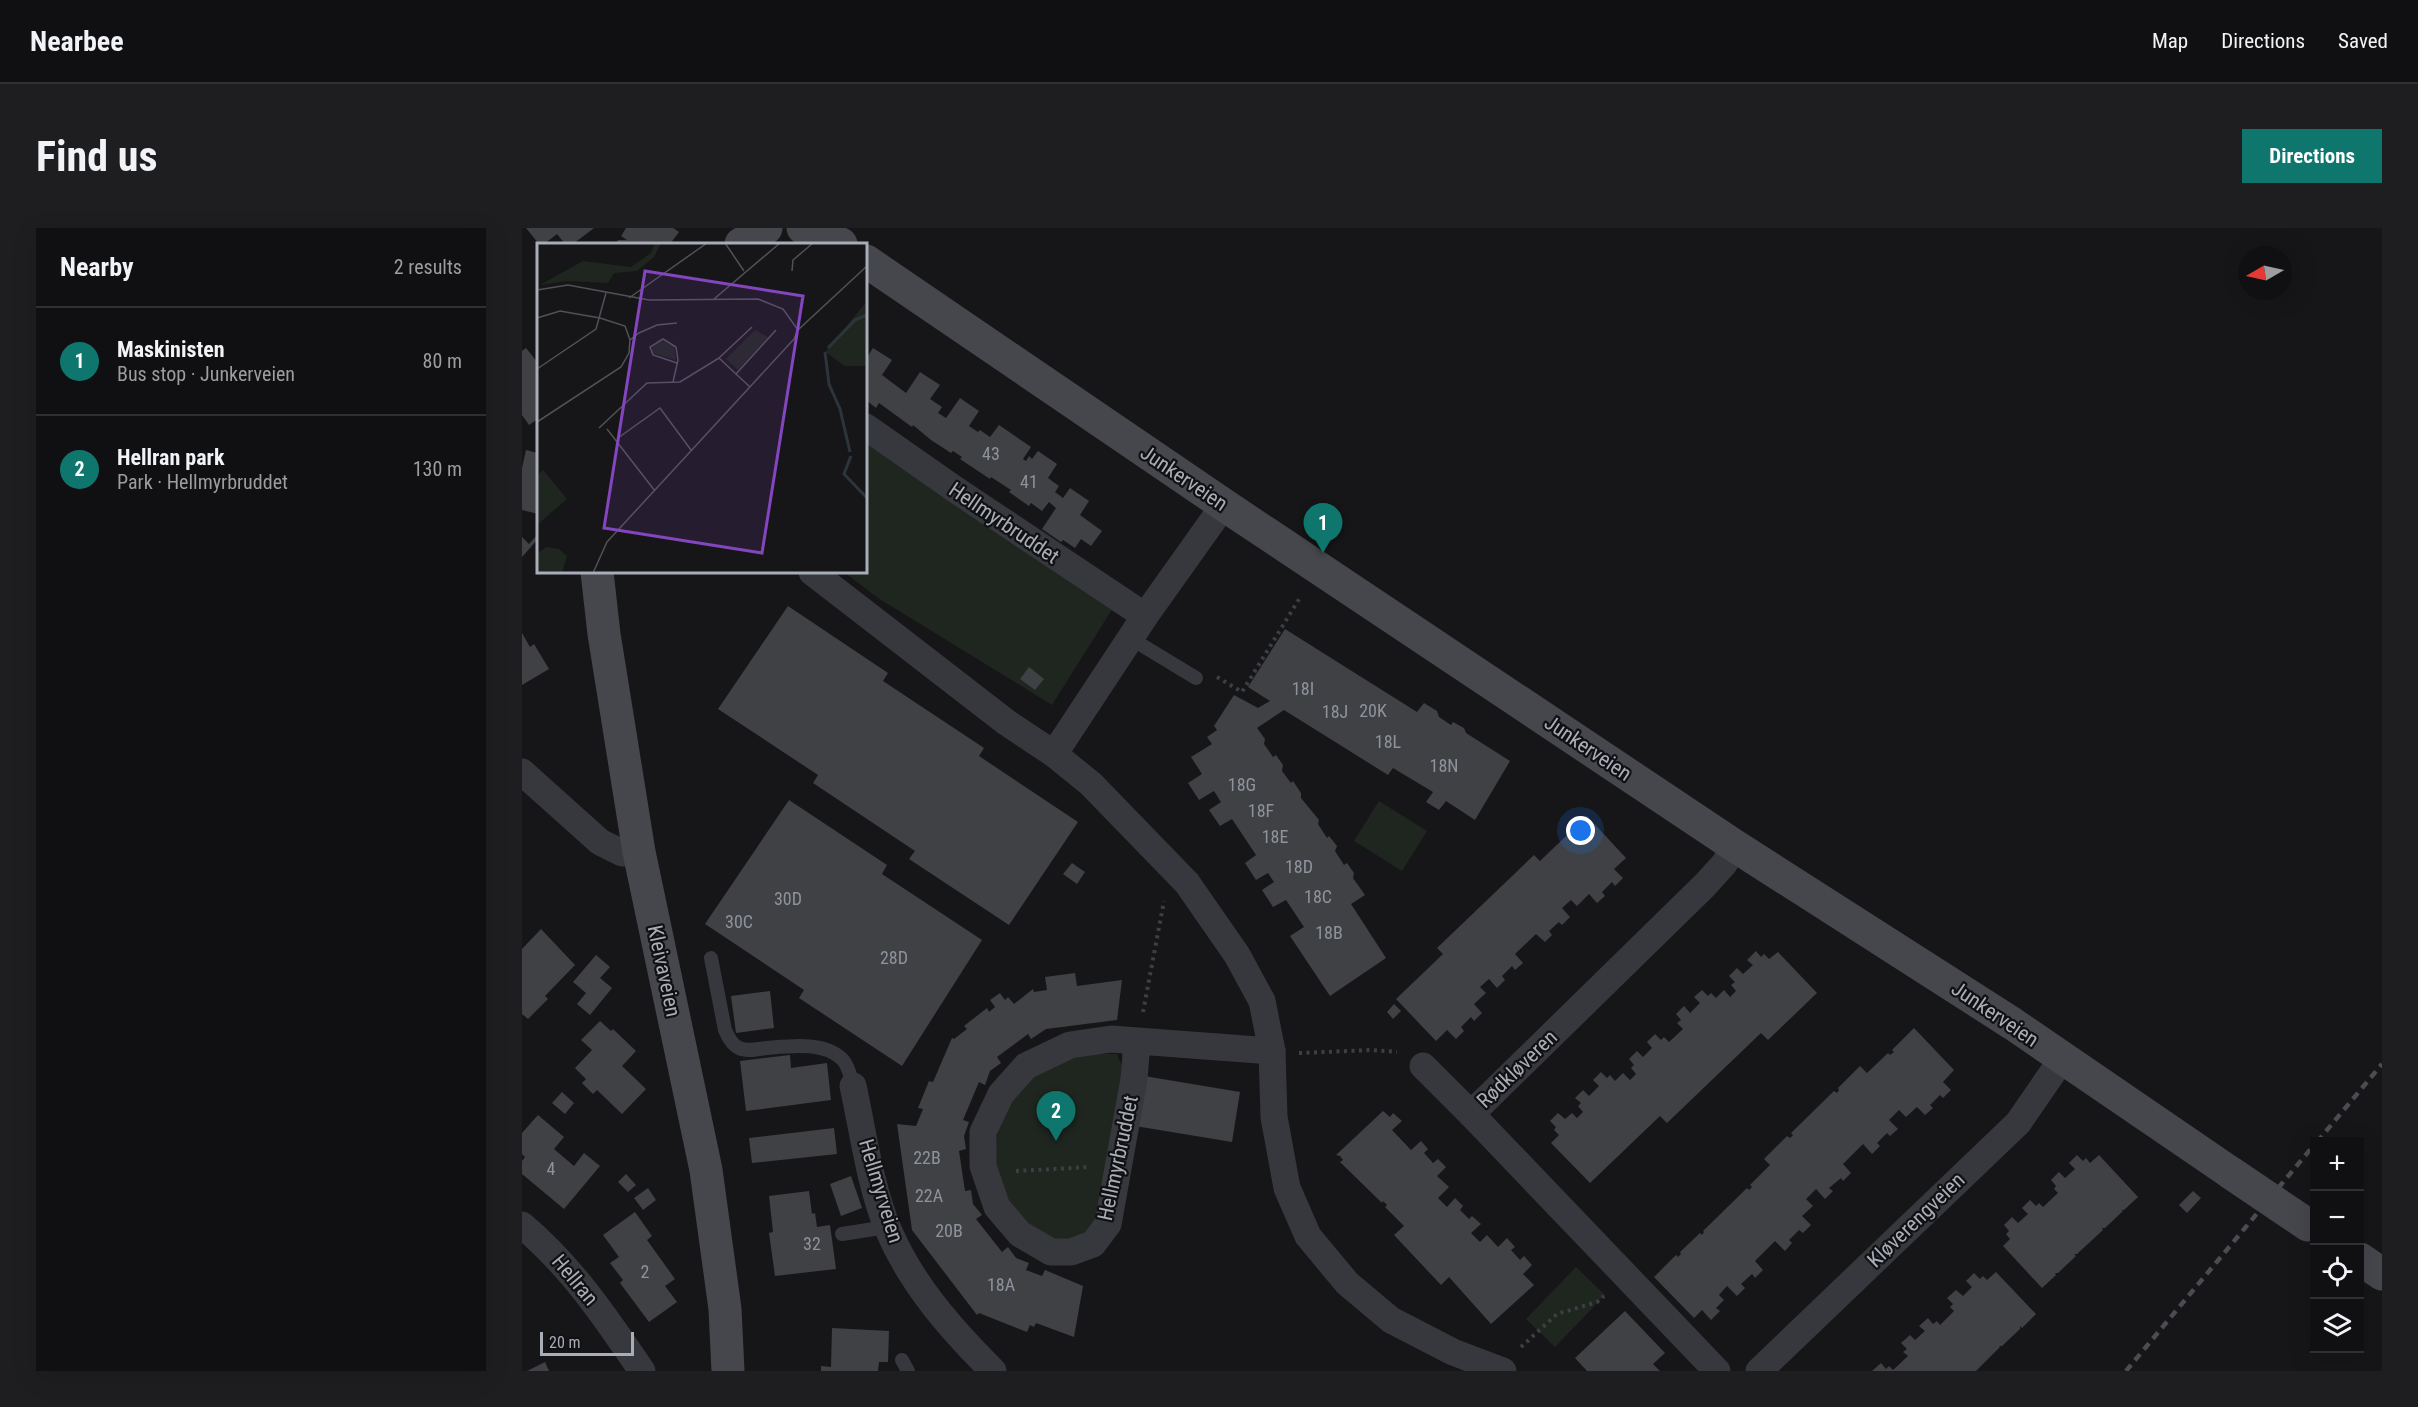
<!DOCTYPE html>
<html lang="en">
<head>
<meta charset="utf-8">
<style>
	body { margin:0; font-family:"Roboto Condensed",sans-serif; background:#1e1e20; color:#f1f3f6 }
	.controls { position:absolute; right:18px; bottom:18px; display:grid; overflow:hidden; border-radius:0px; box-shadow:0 6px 24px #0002 }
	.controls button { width:54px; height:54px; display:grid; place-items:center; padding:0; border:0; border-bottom:2px solid #303032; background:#101012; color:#f1f3f6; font:30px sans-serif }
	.compass { position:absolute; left:1716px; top:18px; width:54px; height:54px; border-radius:50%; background:#101012; box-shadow:0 6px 24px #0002; rotate:261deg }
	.scale { position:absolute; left:18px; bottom:15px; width:94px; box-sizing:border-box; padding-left:6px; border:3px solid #a8adb8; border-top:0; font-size:16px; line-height:21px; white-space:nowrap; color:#a8adb8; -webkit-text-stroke:4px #111113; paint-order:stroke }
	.you { position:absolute; left:1059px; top:603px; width:21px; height:21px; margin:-15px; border:4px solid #fff; border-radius:50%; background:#1a73e8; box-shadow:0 0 0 9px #1a73e833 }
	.badge { display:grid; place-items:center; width:39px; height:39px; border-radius:50%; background:#0f766e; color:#fff; font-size:20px; font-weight:700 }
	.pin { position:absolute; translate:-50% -50px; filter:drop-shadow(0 2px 3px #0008) }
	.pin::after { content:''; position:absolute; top:32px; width:21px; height:18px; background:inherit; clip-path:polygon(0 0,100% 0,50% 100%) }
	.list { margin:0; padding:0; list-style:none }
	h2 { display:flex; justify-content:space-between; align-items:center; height:78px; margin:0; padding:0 24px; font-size:26px }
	h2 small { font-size:20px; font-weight:400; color:#9c9d9f }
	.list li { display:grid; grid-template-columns:39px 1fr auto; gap:18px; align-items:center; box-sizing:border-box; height:108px; padding:0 24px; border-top:2px solid #303032 }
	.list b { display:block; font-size:22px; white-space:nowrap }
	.list p { margin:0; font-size:20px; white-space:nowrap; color:#9c9d9f }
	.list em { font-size:20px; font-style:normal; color:#9c9d9f }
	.icon { flex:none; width:33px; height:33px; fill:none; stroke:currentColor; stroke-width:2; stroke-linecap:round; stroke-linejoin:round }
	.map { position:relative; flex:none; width:1860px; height:1143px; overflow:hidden; border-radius:0px }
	header { display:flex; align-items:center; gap:36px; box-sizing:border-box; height:84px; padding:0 30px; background:#101012; border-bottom:2px solid #303032 }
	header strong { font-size:28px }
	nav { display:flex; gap:33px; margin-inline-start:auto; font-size:21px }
	.intro { display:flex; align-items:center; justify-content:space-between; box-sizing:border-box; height:144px; padding:0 36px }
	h1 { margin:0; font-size:42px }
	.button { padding:15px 27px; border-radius:0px; background:#0f766e; color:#fff; font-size:21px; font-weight:700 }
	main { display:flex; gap:36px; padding:0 36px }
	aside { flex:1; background:#101012; border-radius:0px; box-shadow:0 6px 24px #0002 }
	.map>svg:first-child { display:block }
</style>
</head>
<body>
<header>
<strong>Nearbee</strong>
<nav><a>Map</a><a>Directions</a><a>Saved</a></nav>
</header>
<div class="intro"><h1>Find us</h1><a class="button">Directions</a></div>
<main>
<aside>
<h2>Nearby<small>2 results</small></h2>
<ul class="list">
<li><span class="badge">1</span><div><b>Maskinisten</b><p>Bus stop · Junkerveien</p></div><em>80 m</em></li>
<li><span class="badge">2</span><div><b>Hellran park</b><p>Park · Hellmyrbruddet</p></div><em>130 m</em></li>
</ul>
</aside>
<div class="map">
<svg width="1860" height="1143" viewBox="0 0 1860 1143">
	<rect width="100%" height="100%" fill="#161618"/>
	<g fill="#1e261f">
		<path d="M344,213L591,380L530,477L356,370L322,344H344Z"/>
		<path d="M857,573L905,603L880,643L832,613Z"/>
		<path d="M562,825L595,826L600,838L602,859L571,1001L554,1010L529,1012L503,1000L484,972L475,948L473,926L476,902L489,870L515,845Z"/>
		<path d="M1054,1039L1083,1067L1033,1119L1004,1091Z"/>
	</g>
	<g fill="#404145">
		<path d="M4,0H72L51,16H43L35,6L22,16H17Z"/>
		<path d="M104,0H151L157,4L148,16H93L96,12H105L99,8Z"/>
		<path d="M4,120L16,135V191L7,197L0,187V123Z"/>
		<path d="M351,120L370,132L360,147L384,165L398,144L418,157L408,171L420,179L416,185L424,190L438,170L457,183L447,198L456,204L458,202L468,209L477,197L509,219L501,231L504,233L507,228L510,231L516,223L535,236L526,250L537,258L533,264L541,270L548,260L567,273L558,287L580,303L569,318L559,311L553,320L541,312L539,314L520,301L534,280L527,274L520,283L509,275L507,278L487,264L489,262L469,249L468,251L438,231L440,229L431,223L429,225L409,212L391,197L390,199L357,175L354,180L344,172V131Z"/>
		<path d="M4,222L16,225V286L0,282V240Z"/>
		<path d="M16,306V311L0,329V309L7,316Z"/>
		<path d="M266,378L366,445L361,453L462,520L457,528L556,594L487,697L387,631L393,623L291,555L296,547L196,481Z"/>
		<path d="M763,401L895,484L902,475L915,483L917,489L929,497L931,494L942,500L944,505L988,533L953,592L924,573L917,582L904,574L911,564L871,540L866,547L762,482L735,500L743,511L742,516L751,529L754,527L761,537L760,543L769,555L771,553L779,565V570L797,592L796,596L805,610L807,608L815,618L813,623L822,637L825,635L832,645L831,650L843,667L829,676L864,730L808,768L768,708L782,699L764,672L751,679L740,662L752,654L746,645L734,652L723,635L734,627L710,591L698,598L687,582L699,574L692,563L677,572L666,555L680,546L669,529L690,516L685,509L695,502L692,498L712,467L736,480L748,473L726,459Z"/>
		<path d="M0,405L8,419L12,416L27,441L0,457Z"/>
		<path d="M507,439L522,451L513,462L498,451Z"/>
		<path d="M267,572L365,637L360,646L460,712L380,838L277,770L282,762L183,696Z"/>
		<path d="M1065,588L1104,630L1092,641L1101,650L1093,658L1090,654L1080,664L1083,668L1075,675L1067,666L1055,678L1049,672L1040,680L1048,689L1040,697L1037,694L1027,703L1030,707L1023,714L1014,706L993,726L1001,735L993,742L990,738L980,748L983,752L975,760L967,751L958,759L964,765L952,776L960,785L952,793L949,789L939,799L942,803L934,811L925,802L914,813L874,771L921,726L915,720L1012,627L1018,633Z"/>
		<path d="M550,635L563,644L555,656L541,646Z"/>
		<path d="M19,701L53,737L23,768L26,771L6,791L0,786V721Z"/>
		<path d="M1234,723L1239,729L1242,726L1247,731L1256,724L1295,765L1246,812L1239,805L1145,895L1138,888L1068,955L1029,915L1037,907L1032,902L1034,899L1028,893L1036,885L1043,891L1050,885L1055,890L1061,884L1056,878L1059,875L1053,870L1061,862L1067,868L1077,858L1071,852L1079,844L1085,850L1088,847L1093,853L1101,845L1108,852L1114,846L1109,840L1112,837L1107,831L1115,823L1121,829L1130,820L1125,814L1133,806L1139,812L1142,809L1147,814L1161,801L1155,795L1159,792L1154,786L1162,778L1168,785L1178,775L1172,769L1180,762L1186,768L1189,765L1194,770L1202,762L1208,769L1214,763L1209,757L1213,754L1207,748L1215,740L1221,746L1231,737L1225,732Z"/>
		<path d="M74,727L88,739L78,750L90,760L68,787L55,776L64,765L51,754Z"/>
		<path d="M553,745L555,758L600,752L595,792L524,801L509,811L506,806L475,829L479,835L468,843L463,857L457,854L441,892L447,894L442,908L444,921L437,923L443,963L449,962L451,976L460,987L454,991L480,1024L486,1019L494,1030L507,1035L504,1042L520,1048L523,1042L561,1058L552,1109L514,1095L512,1099L508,1097L505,1104L457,1085L455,1087L390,1002L375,896L394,898L401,881L396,880L407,853L411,854L430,810L432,811L445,801L442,798L465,780L467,784L473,779L468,772L478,765L483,772L486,769L492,776L511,761L512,764L525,762L523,749Z"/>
		<path d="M248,763L252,800L214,805L209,768Z"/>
		<path d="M872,776L879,783L871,791L865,784Z"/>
		<path d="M78,793L89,803L91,801L114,823L100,838L124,861L100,886L75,862L71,866L60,855L64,851L53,840L70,822L59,812Z"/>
		<path d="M1392,800L1432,842L1421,854L1429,862L1421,870L1418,867L1408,877L1411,880L1403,887L1395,879L1384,889L1377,882L1367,892L1376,901L1368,908L1365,905L1355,915L1358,918L1350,926L1341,916L1321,936L1329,945L1321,953L1319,950L1307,960L1311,963L1303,971L1294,961L1284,971L1291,978L1280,988L1289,997L1281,1005L1277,1002L1267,1012L1270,1015L1263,1023L1253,1013L1233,1033L1241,1042L1233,1050L1230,1046L1219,1056L1223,1060L1215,1068L1205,1058L1197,1067L1202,1072L1194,1080L1198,1083L1189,1092L1180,1082L1172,1090L1132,1049L1154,1027L1156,1029L1159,1026L1158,1024L1178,1005L1180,1007L1182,1004L1181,1003L1225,960L1227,962L1230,959L1228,957L1248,937L1242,931L1265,908L1268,910L1271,907L1269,905L1312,863L1315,865L1317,862L1316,860L1338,838L1345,845L1366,825L1368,827L1372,824L1370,822Z"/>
		<path d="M268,827L269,840L305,835L309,872L224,883L218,833Z"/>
		<path d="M622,848L718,864L710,914L613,898Z"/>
		<path d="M40,864L52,875L43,886L30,875Z"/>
		<path d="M861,883L868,889L871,885L880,893L870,902L889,922L899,913L906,921L902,925L911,935L916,931L924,939L915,948L927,959L916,970L925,979L933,970L941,978L938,982L947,991L950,988L959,996L949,1005L958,1014L965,1007L976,1019L985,1010L993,1019L989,1022L998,1032L1002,1028L1010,1037L1001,1046L1012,1057L969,1096L927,1049L919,1057L872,1007L882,998L863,979L865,977L861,973L860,975L818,934L821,932L818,928L814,927Z"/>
		<path d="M16,887L42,909L32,921L52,938L62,925L78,938L42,981L0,946V933L3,929L0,926V905Z"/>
		<path d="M312,900L315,926L230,935L227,910Z"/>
		<path d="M1555,927L1561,933L1564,930L1568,935L1577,927L1616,969L1602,982H1599L1601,983L1583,1000H1580L1581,1002L1555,1026H1552L1554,1028L1536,1045H1533L1534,1047L1520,1060L1481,1018L1488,1011L1484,1006L1487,1003L1482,997L1490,989L1496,995L1506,986L1500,980L1508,972L1514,978L1517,975L1521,979L1536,965L1532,961L1534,958L1529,952L1537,944L1543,950L1553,941L1547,935Z"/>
		<path d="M104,946L114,957L106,964L96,954Z"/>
		<path d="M329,948L340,980L319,988L308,956Z"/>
		<path d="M126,960L134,972L121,982L112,970Z"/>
		<path d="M287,963L290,986L293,985L295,999L308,997L314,1041L253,1048L247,1005L251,1004L247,968Z"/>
		<path d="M1671,963L1679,970L1665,985L1657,977Z"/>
		<path d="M113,984L130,1008L125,1012L153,1051L143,1058L155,1074L127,1094L98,1055L101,1052L88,1035L97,1029L81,1007Z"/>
		<path d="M1474,1044L1514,1086L1500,1100L1498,1098V1101L1480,1118H1477L1478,1119L1454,1143H1350L1359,1135L1364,1141L1367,1138L1371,1142L1386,1128L1381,1124L1385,1121L1379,1115L1388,1107L1393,1112L1403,1103L1397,1098L1406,1090L1411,1096L1415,1093L1418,1097L1432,1083L1428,1079L1431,1076L1425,1070L1434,1062L1441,1068L1450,1059L1444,1053L1452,1045L1458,1051L1461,1048L1465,1052Z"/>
		<path d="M1103,1083L1143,1125L1131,1136L1138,1143H1065L1053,1130Z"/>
		<path d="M310,1100L367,1103L366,1134H357L356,1143H299V1138L309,1139Z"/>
		<path d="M23,1134L27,1143H5Z"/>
	</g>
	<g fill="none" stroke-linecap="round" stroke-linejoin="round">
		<g stroke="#3d3f44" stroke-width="4" stroke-dasharray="3 4.5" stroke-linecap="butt">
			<path d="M695,449L720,464L779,368"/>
			<path d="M621,784L642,673"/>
			<path d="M777,825L850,822L875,824"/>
			<path d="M494,943L568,939"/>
			<path d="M999,1119L1035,1086L1075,1074L1082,1068"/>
		</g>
		<g stroke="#37383d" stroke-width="14">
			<path d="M608,410L674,450"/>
			<path d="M189,730L203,802C206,809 210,817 217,820C225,824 236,821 245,820C268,818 303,813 321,832C327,839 329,850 331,858"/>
			<path d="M320,1006L365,999"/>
			<path d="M380,1132L386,1143"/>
		</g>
		<g stroke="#37383d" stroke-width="27">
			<path d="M290,344L484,494L532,526L623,388L434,262L344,199"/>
			<path d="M623,388L702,277"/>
			<path d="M532,526L569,556L665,655L715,727L740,773L750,823L752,889L765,960L786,1008L825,1055L869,1092L931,1124L981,1143"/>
			<path d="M0,544L78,614L100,625L117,624"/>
			<path d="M615,814L612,851L586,996L571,1016L549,1024H529L498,1006L475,979L461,938V904L479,866L504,838L548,817L589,811L750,823"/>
			<path d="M901,838L949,886"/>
			<path d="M331,858C341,903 348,958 366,1001C389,1056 429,1101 471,1143"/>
			<path d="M0,997C50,1039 84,1090 120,1143"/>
			<path d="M1195,1143L949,886L1183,657L1202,636L1213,618"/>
			<path d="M1237,1143L1496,895L1540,831"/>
		</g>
		<g stroke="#45474d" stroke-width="33">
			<path d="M281,0L319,16"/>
			<path d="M219,16L244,0"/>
			<path d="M344,33L702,277L1213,618L1491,796L1709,945"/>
			<path d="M75,344L82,406L117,624L184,942L203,1081L206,1143"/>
			<path d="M1838,1031L1860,1046"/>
		</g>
		<g stroke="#4a4c52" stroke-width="4.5" stroke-dasharray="8 6" stroke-linecap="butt">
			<path d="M1795,914L1860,836"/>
			<path d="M1604,1143L1792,917"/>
		</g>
		<path stroke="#45474d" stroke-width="33" d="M1709,945L1786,997"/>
	</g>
	<g text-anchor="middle" stroke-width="4.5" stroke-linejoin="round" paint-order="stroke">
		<g font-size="18" fill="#8e929b">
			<text x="469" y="232">43</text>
			<text x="507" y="260">41</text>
			<text x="781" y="467">18I</text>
			<text x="851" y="489">20K</text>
			<text x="813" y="490">18J</text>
			<text x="866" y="520">18L</text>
			<text x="922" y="544">18N</text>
			<text x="720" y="563">18G</text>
			<text x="739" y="589">18F</text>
			<text x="753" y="615">18E</text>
			<text x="777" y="645">18D</text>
			<text x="796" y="675">18C</text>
			<text x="266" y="677">30D</text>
			<text x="217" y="700">30C</text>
			<text x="807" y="711">18B</text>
			<text x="372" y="736">28D</text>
			<text x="405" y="936">22B</text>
			<text x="29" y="947">4</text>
			<text x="407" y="974">22A</text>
			<text x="427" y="1009">20B</text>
			<text x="290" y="1022">32</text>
			<text x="123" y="1050">2</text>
			<text x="479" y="1063">18A</text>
		</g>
		<g font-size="21" fill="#a8adb8" stroke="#111113">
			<text transform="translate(662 250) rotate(34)" y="7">Junkerveien</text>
			<text transform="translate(482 295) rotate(34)" y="7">Hellmyrbruddet</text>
			<text transform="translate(1066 520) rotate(34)" y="7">Junkerveien</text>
			<text transform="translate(142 743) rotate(78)" y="7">Kleivaveien</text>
			<text transform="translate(1473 786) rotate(34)" y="7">Junkerveien</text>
			<text transform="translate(995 841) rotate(-44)" y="7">Rødkløveren</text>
			<text transform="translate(596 930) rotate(-78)" y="7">Hellmyrbruddet</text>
			<text transform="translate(359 963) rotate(73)" y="7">Hellmyrveien</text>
			<text transform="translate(1394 992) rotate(-44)" y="7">Kløverengveien</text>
			<text transform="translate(53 1052) rotate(50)" y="7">Hellran</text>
		</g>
	</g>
	<g transform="translate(15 15)">
		<rect width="330" height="330" fill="#161618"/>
		<path d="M118,0H124L117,14L100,28L77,30L71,40L30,38L3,42L46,18L94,24L114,10ZM330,58V123H308L288,109ZM218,87L231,94L201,127L189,116ZM125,98L137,103L139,117L115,110V104ZM6,227L30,256L0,282V232ZM10,304L22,306L30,313L25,330H0V310Z" fill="#1e261f"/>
		<path fill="none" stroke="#2c353c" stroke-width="3" d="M291,105L318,77L330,72M288,109L292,141L303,166L313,209M314,213L307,231L330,255"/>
		<path fill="none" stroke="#505258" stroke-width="1.5" d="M188,0L207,28M255,28L256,17L276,0M0,47L31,42L112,57L221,56L246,66L261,87M92,55L170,0M177,56L243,0M0,75L23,68L63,75L88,83L93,97M215,84L182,115L199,131L239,87M0,126L59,86L69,50M199,131L213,144M136,139L141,117L139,104L126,96L113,104L116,112L140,120M0,179L84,124L92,110L93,97L102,90L120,82L140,80M62,185L110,140L143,139L182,115M70,186L118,248M81,195L123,165L154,207M56,330L70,299L257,96L261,87L330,23"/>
		<path fill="#8446be" fill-opacity="0.15" stroke="#8446be" stroke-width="3" d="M108,28L266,53L225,310L67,285Z"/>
		<rect width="330" height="330" fill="none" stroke="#a8adb8" stroke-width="3"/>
	</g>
</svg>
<div class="controls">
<button>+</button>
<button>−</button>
<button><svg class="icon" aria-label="locate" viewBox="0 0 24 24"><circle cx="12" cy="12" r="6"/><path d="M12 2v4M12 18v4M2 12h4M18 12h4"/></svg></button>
<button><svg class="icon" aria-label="layers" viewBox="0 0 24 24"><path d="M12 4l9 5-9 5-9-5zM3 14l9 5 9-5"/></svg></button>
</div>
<svg class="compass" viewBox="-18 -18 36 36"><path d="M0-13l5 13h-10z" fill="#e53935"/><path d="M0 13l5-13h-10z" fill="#9c9d9f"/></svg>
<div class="scale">20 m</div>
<div class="you"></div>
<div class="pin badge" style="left:801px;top:325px">1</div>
<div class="pin badge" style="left:534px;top:913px">2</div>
</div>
</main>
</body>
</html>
